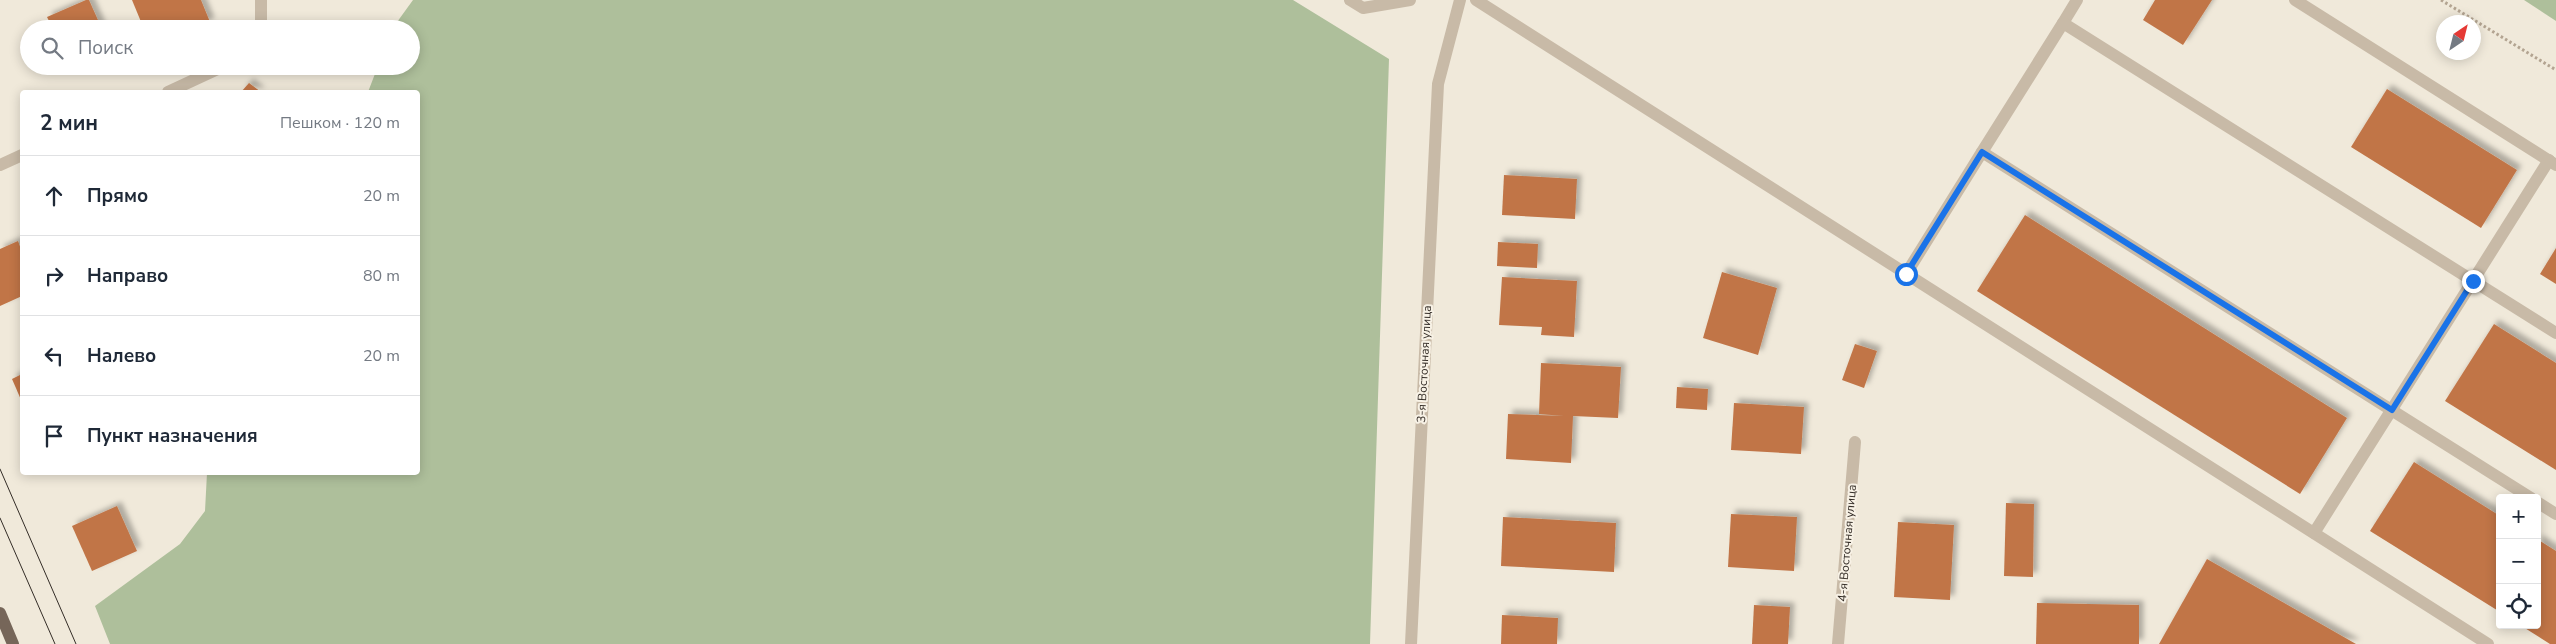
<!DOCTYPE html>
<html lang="ru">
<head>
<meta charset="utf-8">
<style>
	body { margin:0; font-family:"Nunito Sans",sans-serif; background:#f2f2f3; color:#1f2937 }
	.controls { position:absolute; right:15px; bottom:15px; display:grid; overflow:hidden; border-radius:5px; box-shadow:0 2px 12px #0003 }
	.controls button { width:45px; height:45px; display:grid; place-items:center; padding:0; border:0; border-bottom:1px solid #e0e1e3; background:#fff; color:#1f2937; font:25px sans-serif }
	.compass { position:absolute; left:2436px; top:15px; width:45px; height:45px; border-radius:50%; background:#fff; box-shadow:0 2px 12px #0003; rotate:35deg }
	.stop { position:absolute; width:15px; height:15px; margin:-11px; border:4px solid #1a73e8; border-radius:50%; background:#fff }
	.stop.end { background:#1a73e8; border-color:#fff; box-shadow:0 1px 5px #0008 }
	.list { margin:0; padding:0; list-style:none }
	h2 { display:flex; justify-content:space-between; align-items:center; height:65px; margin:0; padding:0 20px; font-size:21px }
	h2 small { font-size:16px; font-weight:400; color:#747a83 }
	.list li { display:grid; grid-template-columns:32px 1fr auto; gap:15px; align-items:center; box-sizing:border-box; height:80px; padding:0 20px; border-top:1px solid #e0e1e3 }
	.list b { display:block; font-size:19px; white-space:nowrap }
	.list em { font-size:16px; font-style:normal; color:#747a83 }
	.icon { flex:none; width:28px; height:28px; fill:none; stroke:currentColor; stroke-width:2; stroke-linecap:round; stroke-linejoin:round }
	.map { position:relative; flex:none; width:2556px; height:644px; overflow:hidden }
	.search { position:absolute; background:#fff; box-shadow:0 2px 12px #0003; left:20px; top:20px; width:400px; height:55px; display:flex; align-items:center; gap:12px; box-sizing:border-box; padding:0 18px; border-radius:28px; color:#747a83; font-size:19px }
	.panel { position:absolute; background:#fff; box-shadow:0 2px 12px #0003; left:20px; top:90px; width:400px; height:385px; border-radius:5px }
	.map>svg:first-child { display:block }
</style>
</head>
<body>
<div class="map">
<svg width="2556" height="644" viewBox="0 0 2556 644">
	<defs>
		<filter id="shadow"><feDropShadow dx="4.5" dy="-4.5" stdDeviation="2.5" flood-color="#0004"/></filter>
	</defs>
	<rect width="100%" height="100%" fill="#f0e9da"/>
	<g fill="#aebf9b">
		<path d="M413,0H1293L1389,59L1370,644H110L95,606L180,544L205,511L207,473L418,472V92H368L378,66H411V29H392Z"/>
		<path d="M2524,0H2556V21Z"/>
	</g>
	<g fill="#c17547" filter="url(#shadow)">
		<path d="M86,0H89L102,29H53L47,17Z"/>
		<path d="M132,0H201L210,22L195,29H144Z"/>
		<path d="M2155,0H2212L2183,45L2143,20Z"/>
		<path d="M69,66H91L73,74Z"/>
		<path d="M249,83L261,92H241Z"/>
		<path d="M2387,89L2517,170L2481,228L2351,147Z"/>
		<path d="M1504,175L1577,179L1575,219L1502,215Z"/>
		<path d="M2025,215L2347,418L2300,494L1977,291Z"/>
		<path d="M18,241L22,252V296L0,306V249Z"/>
		<path d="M1498,242L1538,244L1537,268L1497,266Z"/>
		<path d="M2556,248V284L2540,274Z"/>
		<path d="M1722,272L1777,288L1758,355L1703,338Z"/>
		<path d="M1502,277L1577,281L1574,337L1541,335L1542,327L1499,325Z"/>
		<path d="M2494,324L2556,363V470L2445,401Z"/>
		<path d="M1855,344L1877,351L1864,388L1842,380Z"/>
		<path d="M1541,363L1621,367L1618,418L1573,416L1571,463L1506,459L1508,414L1564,416L1539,414Z"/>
		<path d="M22,374V402L12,379Z"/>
		<path d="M1677,387L1708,389L1707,410L1676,408Z"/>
		<path d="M1734,403L1804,407L1801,454L1731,450Z"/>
		<path d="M2414,462L2500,516V612L2370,531Z"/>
		<path d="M2006,503L2034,504L2033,577L2004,576Z"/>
		<path d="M117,506L137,551L92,571L72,526Z"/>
		<path d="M1731,514L1797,517L1794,571L1728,567Z"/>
		<path d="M1503,517L1616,523L1614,572L1501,566Z"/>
		<path d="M1898,522L1954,525L1950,600L1894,597Z"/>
		<path d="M2537,539L2556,551V644H2550L2520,625H2537Z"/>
		<path d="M2207,559L2356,644H2159Z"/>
		<path d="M2037,603L2139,605V644H2036Z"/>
		<path d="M1754,605L1790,607L1788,644H1752Z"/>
		<path d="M1502,615L1558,618L1557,644H1501Z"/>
	</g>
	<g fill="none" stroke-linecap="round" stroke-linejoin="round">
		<path stroke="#b3a491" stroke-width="3" stroke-dasharray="2.5 2.5" stroke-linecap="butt" d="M2441,0L2556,70"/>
		<g stroke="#c8baa7" stroke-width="12">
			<path d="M261,0V29"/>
			<path d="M1350,0L1363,8L1410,0"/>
			<path d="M1476,0L2488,644"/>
			<path d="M2295,0L2556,165"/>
			<path d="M2063,23L2077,0"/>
			<path d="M168,92L224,66"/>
			<path d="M1982,152L2063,23L2556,333"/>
			<path d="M0,165L22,155"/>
			<path d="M1906,274L1982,152L2531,498"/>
			<path d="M2537,502L2556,514"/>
			<path d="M2314,533L2549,160"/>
			<path d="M1411,644L1438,84L1460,0"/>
			<path d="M1838,644L1855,442"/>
		</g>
		<path stroke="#766659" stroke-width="12" d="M0,613L13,644"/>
		<g stroke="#342d27" stroke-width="1">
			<path d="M0,469L76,644"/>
			<path d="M0,518L55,644"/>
		</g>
	</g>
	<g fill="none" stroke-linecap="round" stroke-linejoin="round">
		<path stroke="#1a73e8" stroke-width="6" d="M1906,274L1982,152L2392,410L2473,281"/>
	</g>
	<g text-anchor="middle" stroke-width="4" stroke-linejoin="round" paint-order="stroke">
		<g font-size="12" fill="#342d27" stroke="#f8f2e6">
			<text transform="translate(1424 364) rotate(-87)" y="4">3-я Восточная улица</text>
			<text transform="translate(1847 543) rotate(-85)" y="4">4-я Восточная улица</text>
		</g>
	</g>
</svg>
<div class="controls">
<button>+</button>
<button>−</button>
<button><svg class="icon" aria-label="locate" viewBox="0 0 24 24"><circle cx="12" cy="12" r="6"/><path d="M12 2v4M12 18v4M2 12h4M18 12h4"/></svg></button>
</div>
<svg class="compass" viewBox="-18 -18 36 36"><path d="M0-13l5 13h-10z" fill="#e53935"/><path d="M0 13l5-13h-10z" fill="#747a83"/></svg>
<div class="stop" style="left:1906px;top:274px"></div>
<div class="stop end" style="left:2473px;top:281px"></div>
<div class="search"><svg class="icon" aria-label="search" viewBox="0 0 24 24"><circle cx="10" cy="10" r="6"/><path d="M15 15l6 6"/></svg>Поиск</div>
<section class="panel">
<h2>2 мин<small>Пешком · 120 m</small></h2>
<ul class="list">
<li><svg class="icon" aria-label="ahead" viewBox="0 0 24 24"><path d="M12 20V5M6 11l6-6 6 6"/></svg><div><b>Прямо</b></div><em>20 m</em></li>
<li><svg class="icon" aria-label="right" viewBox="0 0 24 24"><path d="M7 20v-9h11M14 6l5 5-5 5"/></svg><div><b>Направо</b></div><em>80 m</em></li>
<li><svg class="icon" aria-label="left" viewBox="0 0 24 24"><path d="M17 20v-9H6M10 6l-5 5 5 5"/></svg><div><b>Налево</b></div><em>20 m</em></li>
<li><svg class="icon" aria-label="arrive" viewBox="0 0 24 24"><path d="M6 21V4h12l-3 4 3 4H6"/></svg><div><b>Пункт назначения</b></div></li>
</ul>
</section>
</div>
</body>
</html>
